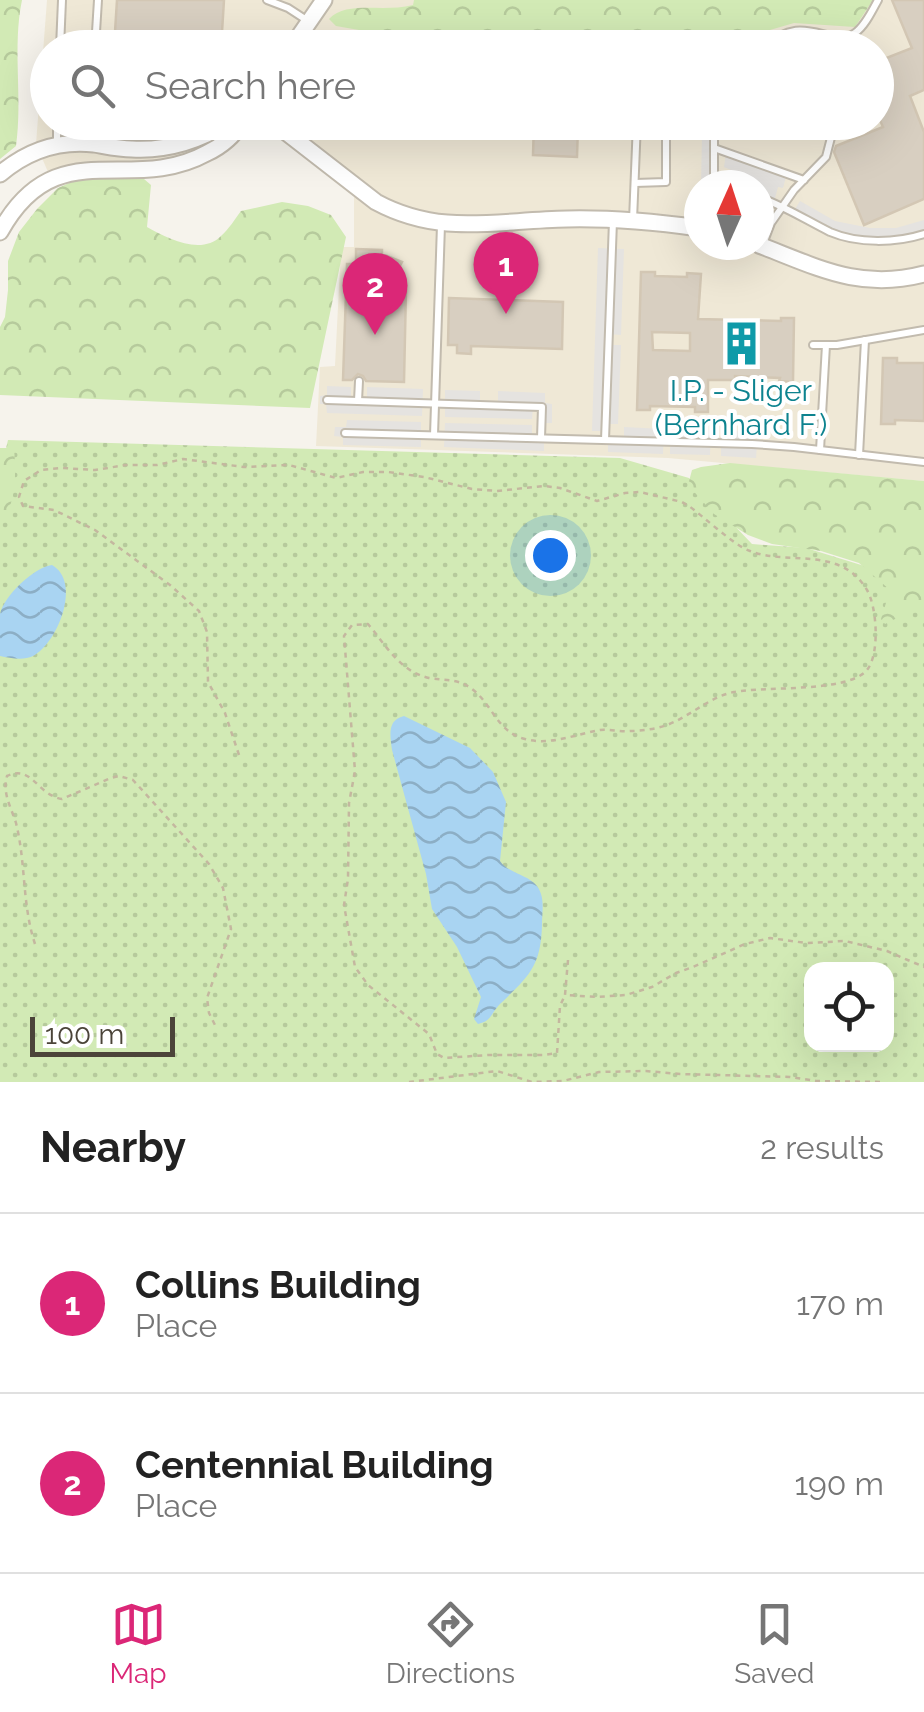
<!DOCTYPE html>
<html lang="en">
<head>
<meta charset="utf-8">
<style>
	body { margin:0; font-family:Raleway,sans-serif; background:#f2f2f2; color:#222 }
	.controls { position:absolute; right:30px; bottom:30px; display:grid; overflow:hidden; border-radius:20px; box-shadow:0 10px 40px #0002 }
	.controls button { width:90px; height:90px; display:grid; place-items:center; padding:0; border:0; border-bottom:2px solid #e0e0e0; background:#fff; color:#222; font:50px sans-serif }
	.compass { position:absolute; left:684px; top:170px; width:90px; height:90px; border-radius:50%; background:#fff; box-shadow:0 10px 40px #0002; rotate:3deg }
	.scale { position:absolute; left:30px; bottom:25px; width:145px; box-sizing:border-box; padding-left:10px; border:5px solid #4b4439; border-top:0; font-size:28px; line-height:35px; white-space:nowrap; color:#4b4439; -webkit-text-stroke:8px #fff; paint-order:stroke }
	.you { position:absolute; left:550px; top:555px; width:35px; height:35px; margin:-25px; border:8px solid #fff; border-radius:50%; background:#1a73e8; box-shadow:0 0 0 15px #1a73e833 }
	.badge { display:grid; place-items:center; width:65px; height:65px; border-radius:50%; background:#db2777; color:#fff; font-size:32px; font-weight:700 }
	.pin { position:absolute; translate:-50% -82px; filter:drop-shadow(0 2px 5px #0008) }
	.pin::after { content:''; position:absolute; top:52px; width:35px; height:30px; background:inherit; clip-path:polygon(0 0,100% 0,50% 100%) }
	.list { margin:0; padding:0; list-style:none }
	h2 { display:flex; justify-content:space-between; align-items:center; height:130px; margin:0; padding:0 40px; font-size:42px }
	h2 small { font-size:32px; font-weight:400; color:#767676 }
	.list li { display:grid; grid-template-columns:65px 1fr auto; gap:30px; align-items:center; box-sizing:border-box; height:180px; padding:0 40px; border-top:2px solid #e0e0e0 }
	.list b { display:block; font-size:38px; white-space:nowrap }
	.list p { margin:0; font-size:32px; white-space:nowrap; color:#767676 }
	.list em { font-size:32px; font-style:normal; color:#767676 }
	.icon { flex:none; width:55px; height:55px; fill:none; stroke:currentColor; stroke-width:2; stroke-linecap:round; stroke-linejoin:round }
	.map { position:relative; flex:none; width:924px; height:1082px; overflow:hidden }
	.search { position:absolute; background:#fff; box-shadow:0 10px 40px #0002; left:30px; right:30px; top:30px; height:110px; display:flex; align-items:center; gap:25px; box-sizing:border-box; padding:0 35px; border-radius:55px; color:#767676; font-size:38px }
	.sheet { height:490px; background:#fff }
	nav { display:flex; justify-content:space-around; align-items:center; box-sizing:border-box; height:140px; border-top:2px solid #e0e0e0; background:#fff; font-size:28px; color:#767676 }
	nav a { display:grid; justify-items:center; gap:5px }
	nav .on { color:#db2777 }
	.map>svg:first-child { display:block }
</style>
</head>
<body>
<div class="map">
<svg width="924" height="1082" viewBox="0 0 924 1082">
	<defs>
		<pattern id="grass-dots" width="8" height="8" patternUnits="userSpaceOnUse" patternTransform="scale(2.5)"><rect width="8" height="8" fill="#d2eab5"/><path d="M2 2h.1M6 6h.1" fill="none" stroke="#b6ca9c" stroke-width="1.8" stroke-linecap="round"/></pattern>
		<pattern id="forest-crowns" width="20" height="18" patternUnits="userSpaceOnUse" patternTransform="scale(2.5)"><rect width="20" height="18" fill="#d2eab5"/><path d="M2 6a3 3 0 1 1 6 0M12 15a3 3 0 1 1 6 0" fill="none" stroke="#b6ca9c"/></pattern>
		<pattern id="water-waves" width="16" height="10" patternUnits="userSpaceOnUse" patternTransform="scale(2.5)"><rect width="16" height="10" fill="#a9d4f2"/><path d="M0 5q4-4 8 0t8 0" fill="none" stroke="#8caec5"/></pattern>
	</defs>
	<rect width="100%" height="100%" fill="#f6f3ec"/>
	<path fill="#efe8d6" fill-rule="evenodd" d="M47,0H924V481L668,458L316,446L320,367L335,366L341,247H354V195L271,128L261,124L212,157L183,170L155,176L86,175L54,186L36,144ZM48,48H876V122H48ZM699,185H759V245H699Z"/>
	<path fill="url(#grass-dots)" fill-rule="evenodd" d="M8,440L620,458L689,478L752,544L806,548L884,572L924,609V1082H0V474ZM812,969H886V1044H812Z"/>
	<g fill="url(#forest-crowns)">
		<path d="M0,0H22C12,48 23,98 16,146L0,159Z"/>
		<path d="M414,0H873L855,27L794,23L770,30L757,48L456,47L336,26L329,19C347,0 382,13 413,5Z"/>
		<path d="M106,175L144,179L151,185L147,227C167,238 201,256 221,236C229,229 235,219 241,211L282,202L308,206L331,215L346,237L310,408L0,395V327L5,317L8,290V261L19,232L37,209L58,188L80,178Z"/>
		<path d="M0,448H14C16,472 17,505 0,523Z"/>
		<path d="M730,463L924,481V611L909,612L885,624L881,619L890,590L859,563L821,551L772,544L748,535L714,514L688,485L692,470L701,467Z"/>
	</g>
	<g fill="#e5e3e0">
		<path d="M702,135H714L715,180L727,184L731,170L724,167L726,153L787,173L783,188L778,187L774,202L765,199L762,210L759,209V185H701Z"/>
		<path d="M800,201L835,221L870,228H896L924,220V234L886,241L844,237L794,211Z"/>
		<path d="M598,248L624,249L621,335L609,334V345H621L618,424H606L605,431H592Z"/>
		<path d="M327,386L351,387V401H367V387L423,389L422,416L327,413L326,404H320V396L327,395Z"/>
		<path d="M445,390L480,391V404L498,405V391L545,393V403L552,404V423H541L542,407H533L532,419L445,417Z"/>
		<path d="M347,420L421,422V447L343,445V437L334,436L335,427H346Z"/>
		<path d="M445,423L532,425V438H544V451L444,447Z"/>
		<path d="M624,427L664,429L663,454L608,452V440H624Z"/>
		<path d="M682,429L711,430L710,455L670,454V442H682Z"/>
		<path d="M721,431H753L752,444L757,445L756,458L721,456Z"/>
	</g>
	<g fill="url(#water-waves)">
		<path d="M52,565C82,582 58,643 33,656C23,661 10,658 0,656C0,643 0,626 0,614C4,596 34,567 52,565Z"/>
		<path d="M404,716L470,748L493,772L506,802L500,861C510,876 535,874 541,894C544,903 542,915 542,925C541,967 528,977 500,1004C491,1013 492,1021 478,1024L474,1019L481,997L457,947L432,909L426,874L392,750C390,735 387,720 404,716Z"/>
	</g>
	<g fill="#d8cfc1" stroke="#d3c7b4" stroke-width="2.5" fill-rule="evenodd">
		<path d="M117,0H224L221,48H114Z"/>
		<path d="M892,0H924V90L910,96L924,132V199L864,225L834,152L836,146L883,127L876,111V62L912,48Z"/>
		<path d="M534,122H570V126H578L577,157L533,155Z"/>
		<path d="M356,249L382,250V254L402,262L395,275L378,267V287H383V290H406L404,382L366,381L363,376L358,374L352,380H343L347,264H356Z"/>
		<path d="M641,272H655V276L687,277V273L701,274L698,319L781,321V318H794L793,382L779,381L780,378L735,376V380H708V412H695V407L650,406V410H637ZM652,332L690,333V351L653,350Z"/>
		<path d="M449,298L563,302L562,349L471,346V354L457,353V345H448Z"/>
		<path d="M883,358H897V363H924V421L895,420V424H881Z"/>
	</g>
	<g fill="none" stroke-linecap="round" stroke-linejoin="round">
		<defs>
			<g id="service">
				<path d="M267,0L288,8L308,21"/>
				<path d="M60,48L62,0"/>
				<path d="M95,48L98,0"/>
				<path d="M765,48C802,9 831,50 855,33C865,26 872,11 878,0"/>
				<path d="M717,122L714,132V180L728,185"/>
				<path d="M57,145V122"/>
				<path d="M714,148L804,180"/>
				<path d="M635,183L666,182V122"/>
				<path d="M759,197C784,206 806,220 830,232C858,244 896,243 924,234"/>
				<path d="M633,220L637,122"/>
				<path d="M763,244L771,223L794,190L826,157L835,122"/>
				<path d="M813,345H837L924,330"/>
				<path d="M327,400L542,407L541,438"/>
				<path d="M358,401L359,381"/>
				<path d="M345,433L752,444L794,447L924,462"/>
				<path d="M434,435L441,225"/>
				<path d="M605,440L613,221"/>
				<path d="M820,450L826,345"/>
				<path d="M859,455L865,340"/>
			</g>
			<g id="tertiary">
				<path d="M291,48L324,0"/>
				<path d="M273,122L376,202C441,237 497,220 567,219C611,218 655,222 699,228"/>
				<path d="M0,174C27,151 58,140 94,144C106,146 119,149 132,149C168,151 199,141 229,122"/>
				<path d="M0,232C56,130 129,196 207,153C222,146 233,137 242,122"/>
				<path d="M759,245C817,267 860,291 924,274"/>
			</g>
		</defs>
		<use href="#service" stroke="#c2bbae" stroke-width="10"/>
		<use href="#tertiary" stroke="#c2bbae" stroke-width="19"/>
		<g stroke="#c4b79f" stroke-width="2.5" stroke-dasharray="5 5" stroke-linecap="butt">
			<path d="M110,48V42"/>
			<path d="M239,755L225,713L208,682L207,632L199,611L170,585L95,530L54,510L23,506L19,497L24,481L41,470L62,468L95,470L126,465H157L183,459L244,467L289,465L336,478L363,472H388L424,477L472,489L497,491L544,486L560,488L597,501L625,493L640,492L682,502L689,506C704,517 735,546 750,551C788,566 840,545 867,590C877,607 880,654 867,670C848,693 764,686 734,692C709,697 691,716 667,725C656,729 641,731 630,731C620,732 610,729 600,730C576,734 550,746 525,739C497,732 493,705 472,689C458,678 445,681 429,678C399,671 386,645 368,624L352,625L344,636L355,771L349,803L348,879L344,905L355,967L368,985L429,1034L437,1054L444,1058L489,1055H544L557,1053L560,1006L565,995"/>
			<path d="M35,944C22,905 26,863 16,823C11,807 2,793 7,776C32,764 37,795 62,799L111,778L119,776L133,780L209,864L223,888L231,929L207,998L209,1013L216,1027"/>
			<path d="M568,960L565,995L597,997L626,995L652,987L676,973L693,967L745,944L770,938L806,943L845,941L887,951L924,967"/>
			<path d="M409,1082L497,1071L532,1082L563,1081L599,1072L646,1071L680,1074L790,1077L816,1081L884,1082"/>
		</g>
		<use href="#service" stroke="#fff" stroke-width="6"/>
		<use href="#tertiary" stroke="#fff" stroke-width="15"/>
	</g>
	<defs>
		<symbol id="building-bare" viewBox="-9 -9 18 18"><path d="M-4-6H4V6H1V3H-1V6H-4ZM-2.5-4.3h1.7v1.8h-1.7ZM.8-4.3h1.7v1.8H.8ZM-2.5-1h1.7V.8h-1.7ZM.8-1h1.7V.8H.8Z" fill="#0f9aa8" stroke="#fff" stroke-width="2.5" paint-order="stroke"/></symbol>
	</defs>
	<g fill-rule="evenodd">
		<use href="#building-bare" x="710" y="312" width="63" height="63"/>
	</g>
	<g text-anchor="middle" stroke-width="8" stroke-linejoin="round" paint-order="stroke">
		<g font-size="30" fill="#0d838f" stroke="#fff">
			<text x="741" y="401">I.P. - Sliger<tspan x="741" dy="34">(Bernhard F.)</tspan></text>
		</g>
	</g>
</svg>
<div class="controls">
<button><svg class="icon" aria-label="locate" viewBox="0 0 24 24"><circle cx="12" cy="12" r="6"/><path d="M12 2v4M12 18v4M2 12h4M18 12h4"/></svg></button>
</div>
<svg class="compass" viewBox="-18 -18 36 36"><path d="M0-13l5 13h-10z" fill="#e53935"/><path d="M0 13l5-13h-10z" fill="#767676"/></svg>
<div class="scale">100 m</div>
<div class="you"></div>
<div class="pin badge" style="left:506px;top:314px">1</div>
<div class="pin badge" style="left:375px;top:335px">2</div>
<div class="search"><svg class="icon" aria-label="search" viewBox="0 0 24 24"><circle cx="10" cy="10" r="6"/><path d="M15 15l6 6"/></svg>Search here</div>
</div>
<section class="sheet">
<h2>Nearby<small>2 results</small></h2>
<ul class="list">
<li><span class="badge">1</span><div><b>Collins Building</b><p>Place</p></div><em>170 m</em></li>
<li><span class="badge">2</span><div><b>Centennial Building</b><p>Place</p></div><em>190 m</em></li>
</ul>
</section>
<nav>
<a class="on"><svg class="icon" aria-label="map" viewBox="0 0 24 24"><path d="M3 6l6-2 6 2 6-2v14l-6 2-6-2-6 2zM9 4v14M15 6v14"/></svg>Map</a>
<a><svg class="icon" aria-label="directions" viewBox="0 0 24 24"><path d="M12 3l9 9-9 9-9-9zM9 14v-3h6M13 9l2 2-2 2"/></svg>Directions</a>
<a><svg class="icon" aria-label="saved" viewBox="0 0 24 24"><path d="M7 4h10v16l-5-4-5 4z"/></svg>Saved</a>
</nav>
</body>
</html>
